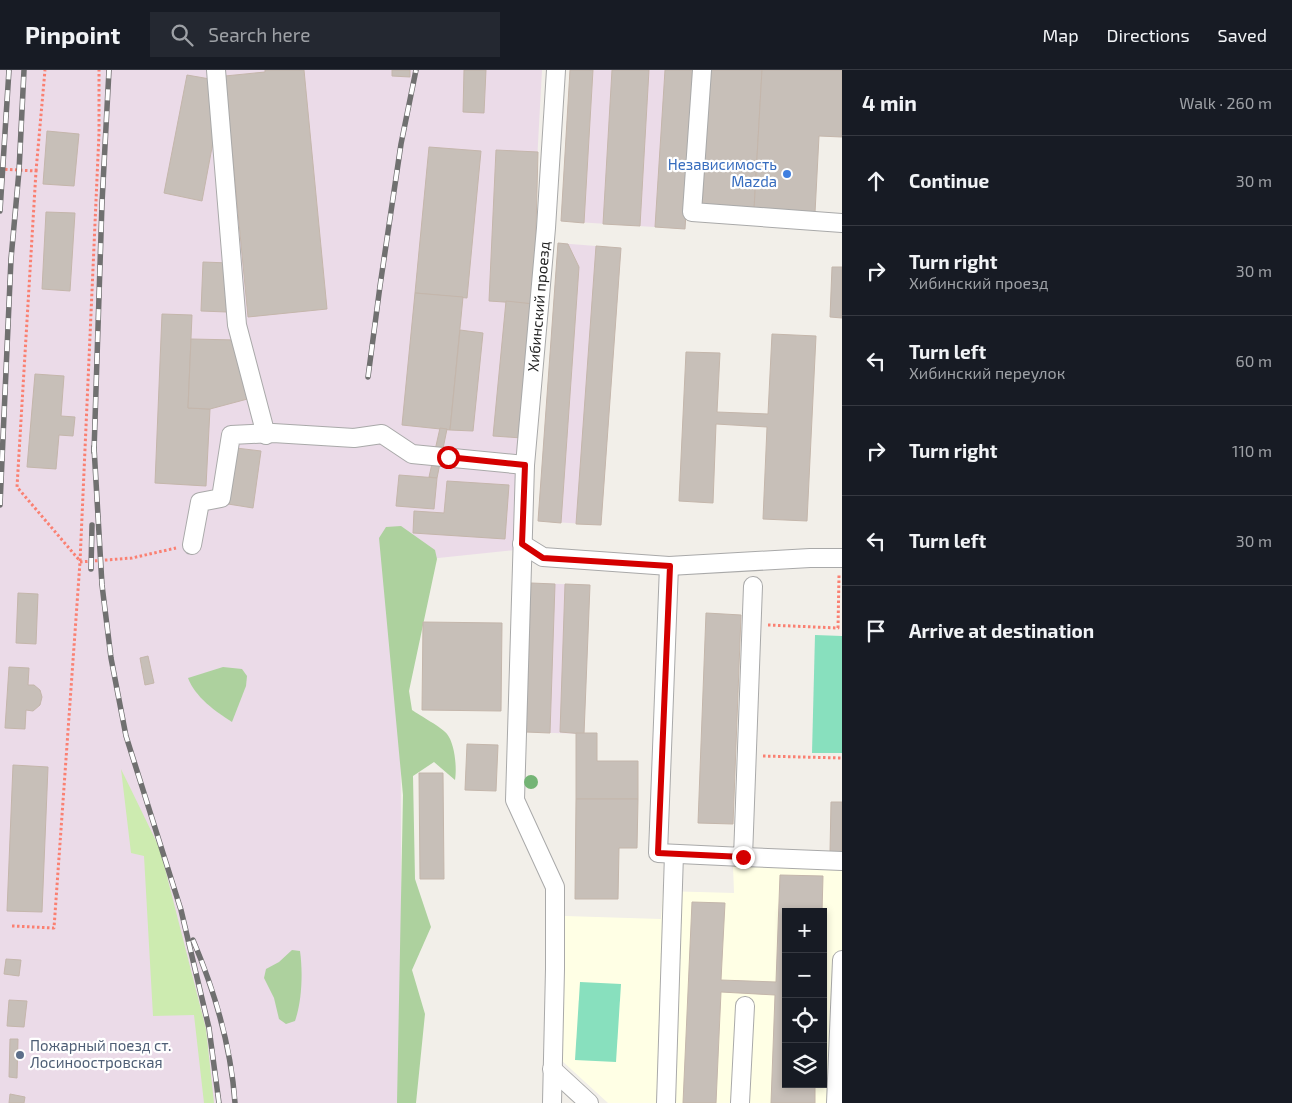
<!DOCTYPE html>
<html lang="en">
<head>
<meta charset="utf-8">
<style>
	body { margin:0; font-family:"Exo 2",sans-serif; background:#242831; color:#f1f3f6 }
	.controls { position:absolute; right:15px; bottom:15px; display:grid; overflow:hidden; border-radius:0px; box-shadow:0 2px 8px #0003 }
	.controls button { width:45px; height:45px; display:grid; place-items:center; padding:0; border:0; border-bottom:1px solid #363941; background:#171b24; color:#f1f3f6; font:25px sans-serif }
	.stop { position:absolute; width:15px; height:15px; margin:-11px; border:4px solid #d40000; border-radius:50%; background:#fff }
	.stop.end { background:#d40000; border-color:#fff; box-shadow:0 1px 5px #0008 }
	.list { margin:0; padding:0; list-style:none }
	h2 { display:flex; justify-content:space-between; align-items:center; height:65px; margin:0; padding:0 20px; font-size:21px }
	h2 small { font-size:16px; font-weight:400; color:#9ea1a6 }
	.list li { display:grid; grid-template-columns:32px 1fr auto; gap:15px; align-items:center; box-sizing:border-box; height:90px; padding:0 20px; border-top:1px solid #363941 }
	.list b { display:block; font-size:19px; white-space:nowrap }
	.list p { margin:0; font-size:16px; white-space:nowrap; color:#9ea1a6 }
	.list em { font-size:16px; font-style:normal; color:#9ea1a6 }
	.icon { flex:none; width:28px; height:28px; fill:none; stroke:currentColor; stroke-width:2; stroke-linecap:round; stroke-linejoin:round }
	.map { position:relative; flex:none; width:842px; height:1033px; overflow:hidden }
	header { display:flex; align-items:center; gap:30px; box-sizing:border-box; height:70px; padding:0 25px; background:#171b24; border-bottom:1px solid #363941 }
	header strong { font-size:24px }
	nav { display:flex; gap:28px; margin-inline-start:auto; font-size:18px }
	.search { width:350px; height:45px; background:#242831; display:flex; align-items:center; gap:12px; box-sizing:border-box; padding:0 18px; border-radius:0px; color:#9ea1a6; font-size:19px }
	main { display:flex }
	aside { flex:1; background:#171b24 }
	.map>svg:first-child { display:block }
</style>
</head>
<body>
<header>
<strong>Pinpoint</strong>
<div class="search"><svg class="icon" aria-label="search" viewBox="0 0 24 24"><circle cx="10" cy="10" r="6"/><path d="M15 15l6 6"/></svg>Search here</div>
<nav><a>Map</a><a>Directions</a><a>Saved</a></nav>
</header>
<main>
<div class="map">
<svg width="842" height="1033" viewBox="0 0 842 1033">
	<rect width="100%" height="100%" fill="#f2efe9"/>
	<g fill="#ebdbe8">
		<path d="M0,0H542L516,480L400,492L402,1033H0Z"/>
		<path d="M570,0H695L685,159L561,151Z"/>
		<path d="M558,173L621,178L601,455L538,451Z"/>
		<path d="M531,513L590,515L584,664L526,662Z"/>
	</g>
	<path fill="#ffffe5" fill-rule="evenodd" d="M733,795L842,799V1033H608L560,989L565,846L661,849L663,821L734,823ZM786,842H823V1014H786Z"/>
	<path fill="#cdebb0" d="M121,699L160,779L206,959L214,1033H204L194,945L153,946L144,786L131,783Z"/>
	<g fill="#add19e">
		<path d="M401,456L435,480L437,489L409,621L412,640C419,645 443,658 447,664C455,674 457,698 455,710L434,692L413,706L415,809L431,857L412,900L425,944L416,1033H397L403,725L379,468L386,457Z"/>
		<path d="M223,597L242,599L247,606L246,616L232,652C216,642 195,627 188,608Z"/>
		<path d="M292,880L300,881C303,902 302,931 295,951L286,954L279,949L274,928L264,908L266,899L279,892Z"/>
	</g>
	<g fill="#88e0be">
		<path d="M815,565L842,566V683H812Z"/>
		<path d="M580,912L621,914L616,992L575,990Z"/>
	</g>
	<g fill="#c7bfb8" stroke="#c4b6ab">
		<path d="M265,0H304L327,239L248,247L225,6L265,2Z"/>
		<path d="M392,0H410V7L392,6Z"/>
		<path d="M464,0H486L484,43L463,42Z"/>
		<path d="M570,0H593L584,153L561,151Z"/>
		<path d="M612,0H649L640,156L603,154Z"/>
		<path d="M665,0H695L685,159L655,157Z"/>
		<path d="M710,0H762L754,140L702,137Z"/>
		<path d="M762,0H842V67L819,66L815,143L754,140Z"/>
		<path d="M187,5L210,9L216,56L202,131L164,123Z"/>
		<path d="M47,61L79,64L74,116L43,114Z"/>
		<path d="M429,77L481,81L467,228L415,223Z"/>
		<path d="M496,80L538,82L534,234L489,231Z"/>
		<path d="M46,142L75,143L70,221L42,219Z"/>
		<path d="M558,173L568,174L579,197L561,453L538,451Z"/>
		<path d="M596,176L621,178L601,455L576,454Z"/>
		<path d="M203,192L229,193L227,242L201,241Z"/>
		<path d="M832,197H842V248L830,247Z"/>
		<path d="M415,223L463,227L450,360L402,355Z"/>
		<path d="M506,231L534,234L522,368L493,366Z"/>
		<path d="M162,244L192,245L188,338L210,339L206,416L155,413Z"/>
		<path d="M460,260L483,263L473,361L450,360Z"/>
		<path d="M772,264L816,266L807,451L763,449L767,357L716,354L713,433L679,431L686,282L720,283L717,342L768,344Z"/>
		<path d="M191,269L237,270L255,327L210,339L188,338Z"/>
		<path d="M35,304L64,306L61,346L75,347L73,366L59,365L56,399L27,397Z"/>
		<path d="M440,358L447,359L437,408L429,407Z"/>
		<path d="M236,378L261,381L253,438L228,434Z"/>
		<path d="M399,405L437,408L434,439L396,436Z"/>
		<path d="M447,411L509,415L505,469L413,463L414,441L444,443Z"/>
		<path d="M531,513L555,514L550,663L526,662Z"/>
		<path d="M565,514L590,515L584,664L560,662Z"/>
		<path d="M18,523L38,524L36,574L16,573Z"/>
		<path d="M706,543L741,545L733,754L698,753Z"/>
		<path d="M423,552L502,553L501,641L422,640Z"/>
		<path d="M148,586L154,613L145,615L140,588Z"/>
		<path d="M9,597L29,598L28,615H34L40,620L42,627L40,635L33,641L26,640L25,659L5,658Z"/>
		<path d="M576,663H597V691H638V729H576Z"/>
		<path d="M467,674L498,675L496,721L465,720Z"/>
		<path d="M13,695L48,697L42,842L7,841Z"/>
		<path d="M419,703H443L444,809H420Z"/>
		<path d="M576,729H638L637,778H619L618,829H575Z"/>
		<path d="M831,732H842V782H830Z"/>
		<path d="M780,805L823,806L822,842H786V1014H815V1033H771L775,925L721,922L716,1033H683L692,832L725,833L721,910L776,912Z"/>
		<path d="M6,889L21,890L19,906L4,904Z"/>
		<path d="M9,930L27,931L24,957L7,956Z"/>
		<path d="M10,969H18L17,1008L9,1007Z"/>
		<path d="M10,1024L25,1027L24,1033H9Z"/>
	</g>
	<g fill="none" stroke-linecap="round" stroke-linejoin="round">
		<defs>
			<g id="minor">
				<path d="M216,0L237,255L266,365"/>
				<path d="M702,0L692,142L842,153"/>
				<path d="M522,474L543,487L669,496L810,488H842"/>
				<path d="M192,475L200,432L221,428L231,365L273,363L354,368L382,364L412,384L525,395"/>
				<path d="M669,496L658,783L743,787L753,516"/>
				<path d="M743,787L842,791"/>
				<path d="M552,999L589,1033"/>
				<path id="s1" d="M552,1033L555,899V817L515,730L525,395L546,158L556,0"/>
				<path d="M666,1033L674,784"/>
				<path d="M740,1033L745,936"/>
				<path d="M836,1033L842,890"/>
			</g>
		</defs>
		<use href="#minor" stroke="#a9a9a9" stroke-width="20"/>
		<g stroke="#fa8072" stroke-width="3" stroke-dasharray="2.5 2.5" stroke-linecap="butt">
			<path d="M0,99L36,101L17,417L80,491"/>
			<path d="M36,101L45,0"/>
			<path d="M80,492L132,488L176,478"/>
			<path d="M768,555L838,558L839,505"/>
			<path d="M763,686L842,688"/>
			<path d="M12,856L54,858L80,492L99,63V0"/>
		</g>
		<use href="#minor" stroke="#fff" stroke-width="18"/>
		<defs>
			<g id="rail">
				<path d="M0,141L9,0"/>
				<path d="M368,307L380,216L401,74L416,0"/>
				<path d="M94,377L102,515L111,588L126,666L181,840L209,958L219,1033"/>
				<path d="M94,382L102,133L109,0"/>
				<path d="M0,435L11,189L19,101L24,0"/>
				<path d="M91,499L92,455"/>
				<path d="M193,870C215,922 231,976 235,1033"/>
			</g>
		</defs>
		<use href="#rail" stroke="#707070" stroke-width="5.5"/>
		<use href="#rail" stroke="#fff" stroke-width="4" stroke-dasharray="11" stroke-linecap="butt"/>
	</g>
	<circle fill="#74b475" cx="531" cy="712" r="7"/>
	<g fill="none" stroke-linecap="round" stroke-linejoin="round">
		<path stroke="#d40000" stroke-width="6" d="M448,387L525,395L522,474L543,488L670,496L658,783L743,787"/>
	</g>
	<circle fill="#3f7fe0" stroke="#fff" stroke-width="2" cx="787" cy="104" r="5"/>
	<circle fill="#5c6f8a" stroke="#fff" stroke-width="2" cx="20" cy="985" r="5"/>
	<g text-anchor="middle" stroke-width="4.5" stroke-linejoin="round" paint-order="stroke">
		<g font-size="15" fill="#366cbe" stroke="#fff" text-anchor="end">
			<text x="777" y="100">Независимость<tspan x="777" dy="17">Mazda</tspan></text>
		</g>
		<g font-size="15" fill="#222" stroke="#fff">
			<text dy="5" stroke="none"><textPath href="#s1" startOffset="806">Хибинский проезд</textPath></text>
		</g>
		<g font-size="15" fill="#4e5e75" stroke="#fff" text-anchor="start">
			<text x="30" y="981">Пожарный поезд ст.<tspan x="30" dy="17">Лосиноостровская</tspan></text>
		</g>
	</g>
</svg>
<div class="controls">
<button>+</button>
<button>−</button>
<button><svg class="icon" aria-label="locate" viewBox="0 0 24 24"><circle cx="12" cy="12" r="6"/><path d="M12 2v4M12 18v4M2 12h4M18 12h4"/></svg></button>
<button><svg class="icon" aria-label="layers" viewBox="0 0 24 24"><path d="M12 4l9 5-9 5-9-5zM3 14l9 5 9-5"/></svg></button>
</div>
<div class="stop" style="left:448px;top:387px"></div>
<div class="stop end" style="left:743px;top:787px"></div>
</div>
<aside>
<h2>4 min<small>Walk · 260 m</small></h2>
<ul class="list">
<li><svg class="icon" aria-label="ahead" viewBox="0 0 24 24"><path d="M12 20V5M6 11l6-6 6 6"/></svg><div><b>Continue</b></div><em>30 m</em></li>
<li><svg class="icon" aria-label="right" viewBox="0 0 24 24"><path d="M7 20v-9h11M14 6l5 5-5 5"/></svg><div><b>Turn right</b><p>Хибинский проезд</p></div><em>30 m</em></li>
<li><svg class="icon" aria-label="left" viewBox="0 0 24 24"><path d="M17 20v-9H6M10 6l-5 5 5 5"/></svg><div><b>Turn left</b><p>Хибинский переулок</p></div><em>60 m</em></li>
<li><svg class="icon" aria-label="right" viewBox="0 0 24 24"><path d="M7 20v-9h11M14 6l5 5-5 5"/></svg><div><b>Turn right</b></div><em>110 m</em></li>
<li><svg class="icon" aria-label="left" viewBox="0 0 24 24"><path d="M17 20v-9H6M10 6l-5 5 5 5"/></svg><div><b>Turn left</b></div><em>30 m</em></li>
<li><svg class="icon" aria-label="arrive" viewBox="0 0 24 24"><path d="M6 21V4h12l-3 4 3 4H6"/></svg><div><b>Arrive at destination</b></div></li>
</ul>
</aside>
</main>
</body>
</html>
